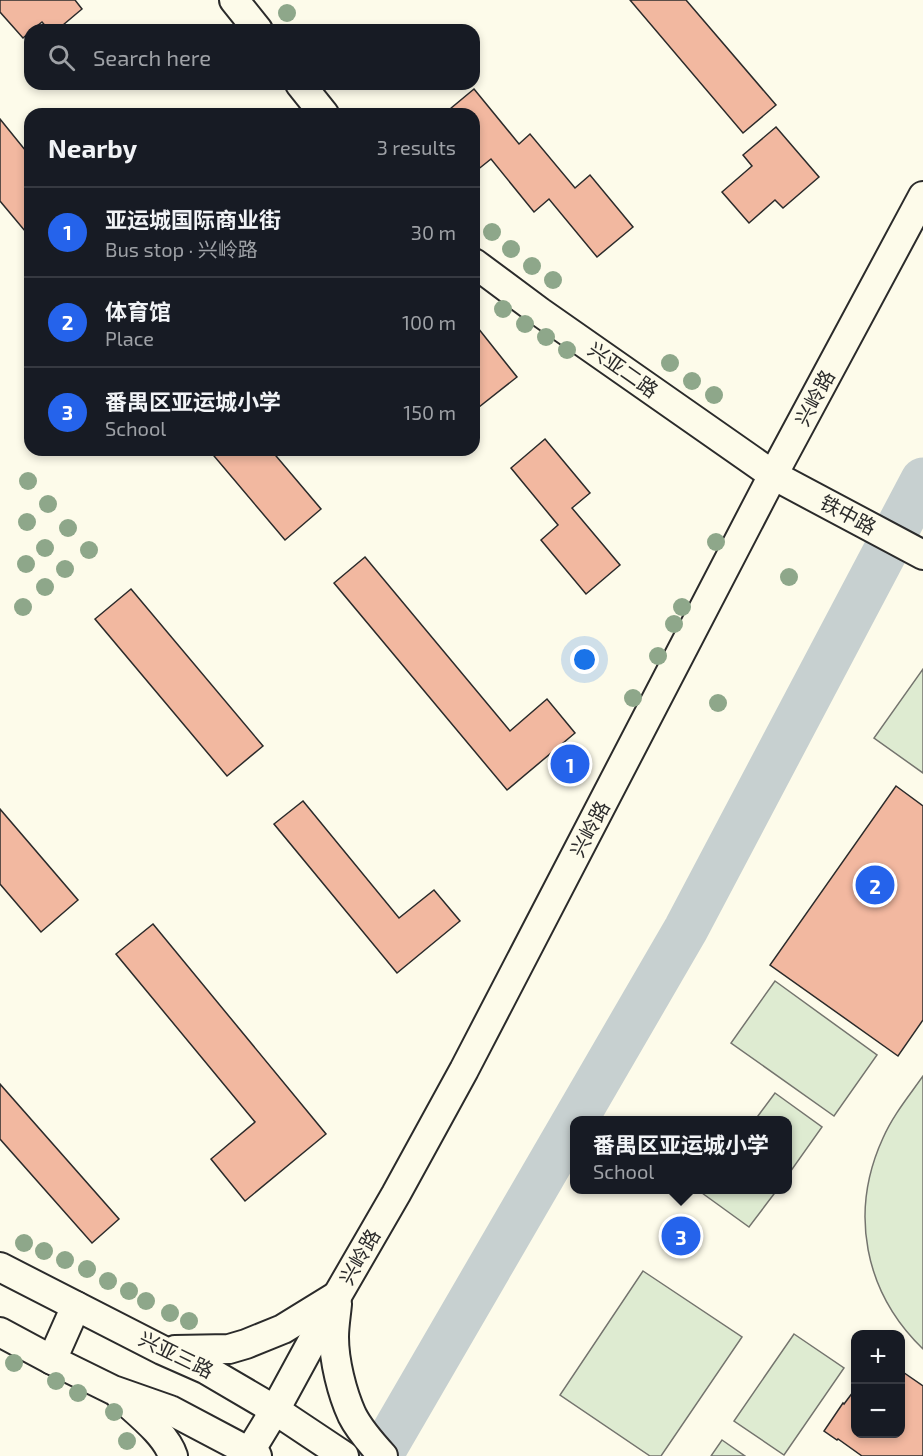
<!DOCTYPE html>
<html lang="en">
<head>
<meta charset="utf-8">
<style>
	body { margin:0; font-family:"Exo 2","Noto Sans SC",sans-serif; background:#20242c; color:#f1f3f6 }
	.controls { position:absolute; right:18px; bottom:18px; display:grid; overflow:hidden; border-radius:12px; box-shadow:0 3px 9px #0003 }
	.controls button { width:54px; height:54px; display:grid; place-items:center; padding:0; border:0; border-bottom:2px solid #363941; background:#171b24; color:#f1f3f6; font:30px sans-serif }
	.you { position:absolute; left:585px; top:660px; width:21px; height:21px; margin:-15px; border:4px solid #fff; border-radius:50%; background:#1a73e8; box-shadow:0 0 0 9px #1a73e833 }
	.badge { display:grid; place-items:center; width:39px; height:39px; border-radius:50%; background:#2563eb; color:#fff; font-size:20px; font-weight:700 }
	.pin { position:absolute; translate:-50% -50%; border:3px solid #fff; box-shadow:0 2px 6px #0006 }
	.popup { position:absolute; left:570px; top:1116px; width:222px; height:78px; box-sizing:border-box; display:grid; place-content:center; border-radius:12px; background:#171b24; filter:drop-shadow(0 2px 4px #0005); font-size:20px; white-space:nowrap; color:#9ea1a6 }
	.popup b { font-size:22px; color:#f1f3f6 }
	.popup::after { content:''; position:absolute; left:50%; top:100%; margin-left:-12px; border:12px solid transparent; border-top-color:#171b24 }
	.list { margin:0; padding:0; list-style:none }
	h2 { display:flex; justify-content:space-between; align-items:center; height:78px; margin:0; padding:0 24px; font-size:26px }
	h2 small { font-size:20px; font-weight:400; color:#9ea1a6 }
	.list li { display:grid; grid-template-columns:39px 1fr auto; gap:18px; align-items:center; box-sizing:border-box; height:90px; padding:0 24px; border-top:2px solid #363941 }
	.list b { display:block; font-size:22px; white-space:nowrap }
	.list p { margin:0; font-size:20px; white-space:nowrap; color:#9ea1a6 }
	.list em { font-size:20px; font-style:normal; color:#9ea1a6 }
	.icon { flex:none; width:33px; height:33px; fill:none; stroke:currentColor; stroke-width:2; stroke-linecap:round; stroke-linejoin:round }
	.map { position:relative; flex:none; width:923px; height:1456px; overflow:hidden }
	.search { position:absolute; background:#171b24; box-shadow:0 3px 9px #0003; left:24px; top:24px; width:456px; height:66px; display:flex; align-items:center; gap:15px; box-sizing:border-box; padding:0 21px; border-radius:18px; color:#9ea1a6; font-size:22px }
	.panel { position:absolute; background:#171b24; box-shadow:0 3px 9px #0003; left:24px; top:108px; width:456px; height:348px; border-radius:18px }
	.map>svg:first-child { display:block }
</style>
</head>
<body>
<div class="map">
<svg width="923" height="1456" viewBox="0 0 923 1456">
	<rect width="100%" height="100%" fill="#fdfbea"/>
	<g fill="#deebd1" stroke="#74746e" stroke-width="1.5">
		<path d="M923,669V773L874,738Z"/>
		<path d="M775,981L877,1055L834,1116L731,1043Z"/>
		<path d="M923,1076V1349C864,1292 849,1212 883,1138C893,1115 909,1096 923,1076Z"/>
		<path d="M775,1093L822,1127L788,1175V1120H755Z"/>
		<path d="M705,1190H777L749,1227L702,1193Z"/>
		<path d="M643,1271L742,1337L661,1456H650L560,1395Z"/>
		<path d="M794,1334L844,1368L784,1455L734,1421Z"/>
		<path d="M722,1440L745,1456H711Z"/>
	</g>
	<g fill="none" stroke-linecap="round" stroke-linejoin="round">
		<path stroke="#c7d0d0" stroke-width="45" d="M380,1456L686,929L923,480"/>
	</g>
	<g fill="#f2b8a0" stroke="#2b2b2b" stroke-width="1.5">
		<path d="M0,0H75L82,9L57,30H49L42,22L32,30H30V32L23,38L0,12Z"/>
		<path d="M630,0H686L776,105L743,133Z"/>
		<path d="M474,89L519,144L530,134L575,188L590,175L633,227L597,257L549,199L534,212L491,159L476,171L474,168V114H444Z"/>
		<path d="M0,119L30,156V237L0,201Z"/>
		<path d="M776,127L819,177L783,208L775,200L749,223L722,192L752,166L743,155Z"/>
		<path d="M474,323L517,377L479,407L474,401Z"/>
		<path d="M545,439L590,493L572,508L620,565L586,594L541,540L558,525L511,468Z"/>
		<path d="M209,450H271L321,509L285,540Z"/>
		<path d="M365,557L510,731L547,699L575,733L507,790L334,583Z"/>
		<path d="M131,589L263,746L227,776L95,619Z"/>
		<path d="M896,786L923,806V1020L898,1056L770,965Z"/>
		<path d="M303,801L399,918L434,890L460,921L397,973L274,824Z"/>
		<path d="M0,809L78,900L41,932L0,884Z"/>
		<path d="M153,924L326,1134L245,1201L211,1159L255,1122L116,954Z"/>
		<path d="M0,1084L119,1219L92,1243L0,1139Z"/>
		<path d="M900,1370L923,1386V1456H862L838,1439L837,1440L824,1431L843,1403L844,1404L856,1388V1434H900Z"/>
	</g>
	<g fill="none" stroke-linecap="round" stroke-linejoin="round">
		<defs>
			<g id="minor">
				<path d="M234,0L258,30"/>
				<path d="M300,84L324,114"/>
				<path d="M474,263L540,312L773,475L923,555"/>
				<path d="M0,1267L162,1350L205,1369L275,1410L344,1456"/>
				<path d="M337,1304C336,1315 334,1326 334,1337C334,1361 342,1393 352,1415C359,1429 372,1444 383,1456"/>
				<path d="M0,1332L52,1360L113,1390L170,1410L257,1456"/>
				<path d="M175,1350L229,1349L246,1344L283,1329L335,1297"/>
				<path d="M52,1360L76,1306"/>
				<path d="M121,1397C138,1413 166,1434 173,1456"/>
				<path d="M247,1456L275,1410L337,1296L396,1194L464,1070L773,475L923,196"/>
			</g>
		</defs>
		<use href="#minor" stroke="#2b2b2b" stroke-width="32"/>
		<use href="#minor" stroke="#fdfbea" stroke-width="28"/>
	</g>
	<g fill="#8ea78a">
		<circle cx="287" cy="13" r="9"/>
		<circle cx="492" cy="232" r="9"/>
		<circle cx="511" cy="249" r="9"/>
		<circle cx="532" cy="266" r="9"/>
		<circle cx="553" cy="280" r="9"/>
		<circle cx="503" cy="309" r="9"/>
		<circle cx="525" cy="324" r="9"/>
		<circle cx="546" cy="337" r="9"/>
		<circle cx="567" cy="350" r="9"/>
		<circle cx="670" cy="363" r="9"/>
		<circle cx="692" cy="381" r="9"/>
		<circle cx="714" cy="395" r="9"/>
		<circle cx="28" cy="481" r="9"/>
		<circle cx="48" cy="504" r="9"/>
		<circle cx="27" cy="522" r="9"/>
		<circle cx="68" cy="528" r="9"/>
		<circle cx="716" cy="542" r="9"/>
		<circle cx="45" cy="548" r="9"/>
		<circle cx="89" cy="550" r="9"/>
		<circle cx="26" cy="564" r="9"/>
		<circle cx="65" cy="569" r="9"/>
		<circle cx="789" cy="577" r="9"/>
		<circle cx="45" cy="587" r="9"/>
		<circle cx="23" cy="607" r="9"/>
		<circle cx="682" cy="607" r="9"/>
		<circle cx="674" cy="624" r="9"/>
		<circle cx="658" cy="656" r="9"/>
		<circle cx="633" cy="698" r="9"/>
		<circle cx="718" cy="703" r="9"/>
		<circle cx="24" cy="1243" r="9"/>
		<circle cx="44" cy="1251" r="9"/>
		<circle cx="65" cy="1260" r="9"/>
		<circle cx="87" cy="1269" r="9"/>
		<circle cx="108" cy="1281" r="9"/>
		<circle cx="129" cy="1291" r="9"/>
		<circle cx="146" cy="1301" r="9"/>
		<circle cx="170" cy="1313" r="9"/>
		<circle cx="189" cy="1321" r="9"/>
		<circle cx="14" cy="1363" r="9"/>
		<circle cx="56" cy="1381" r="9"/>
		<circle cx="78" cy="1393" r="9"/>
		<circle cx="114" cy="1412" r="9"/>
		<circle cx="127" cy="1441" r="9"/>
	</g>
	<g text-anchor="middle" stroke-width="4.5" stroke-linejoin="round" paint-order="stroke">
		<g font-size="20" fill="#2b2b2b" stroke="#fdfbea">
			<text transform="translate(623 370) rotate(35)" y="7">兴亚二路</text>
			<text transform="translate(815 398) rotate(-62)" y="7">兴岭路</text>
			<text transform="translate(848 515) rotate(28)" y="7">铁中路</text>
			<text transform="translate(590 829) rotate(-62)" y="7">兴岭路</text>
			<text transform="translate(360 1257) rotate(-60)" y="7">兴岭路</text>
			<text transform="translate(176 1355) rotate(26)" y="7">兴亚三路</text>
		</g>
	</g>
</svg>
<div class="controls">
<button>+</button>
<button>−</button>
</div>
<div class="you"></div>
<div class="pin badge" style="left:570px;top:764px">1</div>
<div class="pin badge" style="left:875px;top:885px">2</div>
<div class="pin badge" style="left:681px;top:1236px">3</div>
<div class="popup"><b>番禺区亚运城小学</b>School</div>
<div class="search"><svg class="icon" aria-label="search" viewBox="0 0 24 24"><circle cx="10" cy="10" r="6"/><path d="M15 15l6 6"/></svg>Search here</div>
<section class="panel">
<h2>Nearby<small>3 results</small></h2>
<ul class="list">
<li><span class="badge">1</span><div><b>亚运城国际商业街</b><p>Bus stop · 兴岭路</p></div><em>30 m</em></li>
<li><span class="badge">2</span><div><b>体育馆</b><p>Place</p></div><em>100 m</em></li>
<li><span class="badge">3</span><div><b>番禺区亚运城小学</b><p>School</p></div><em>150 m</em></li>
</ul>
</section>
</div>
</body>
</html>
